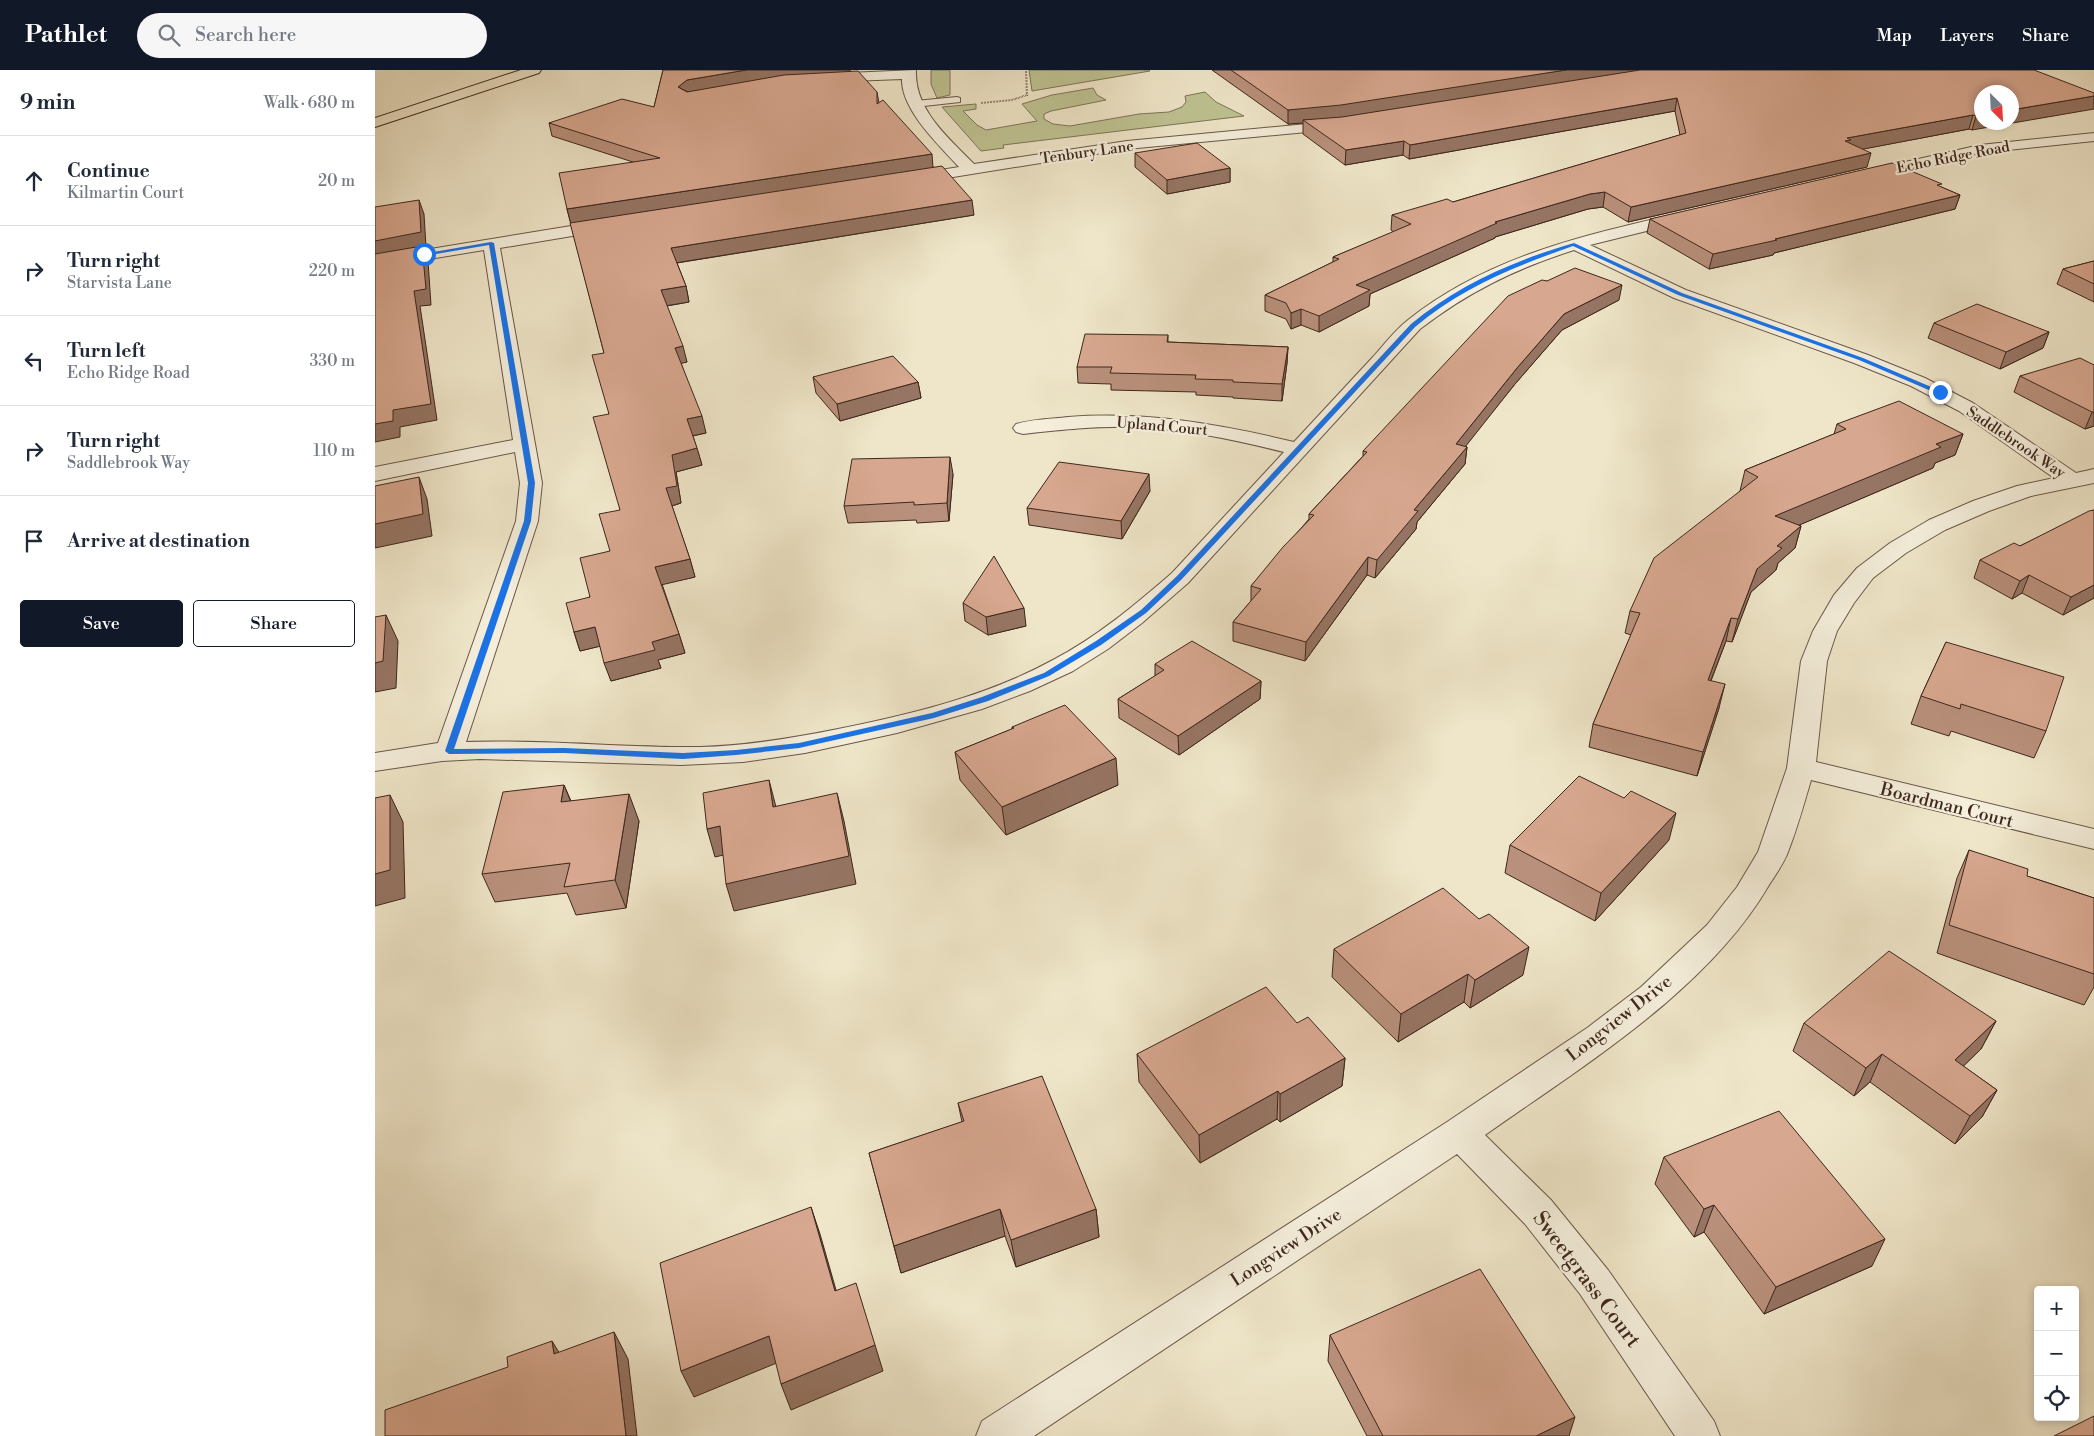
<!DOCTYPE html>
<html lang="en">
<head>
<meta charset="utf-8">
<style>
	body { margin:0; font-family:"Libre Bodoni",serif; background:#f6f6f7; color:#1f2937 }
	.controls { position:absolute; right:15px; bottom:15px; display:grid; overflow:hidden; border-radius:5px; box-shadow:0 2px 8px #0003 }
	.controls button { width:45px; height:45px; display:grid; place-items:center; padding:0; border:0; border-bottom:1px solid #e0e1e3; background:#fff; color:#1f2937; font:25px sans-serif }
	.compass { position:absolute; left:1599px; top:15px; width:45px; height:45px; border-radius:50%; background:#fff; box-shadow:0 2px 8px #0003; rotate:156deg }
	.stop { position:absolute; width:15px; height:15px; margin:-11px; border:4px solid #1a73e8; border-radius:50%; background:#fff }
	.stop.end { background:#1a73e8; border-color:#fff; box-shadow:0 1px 5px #0008 }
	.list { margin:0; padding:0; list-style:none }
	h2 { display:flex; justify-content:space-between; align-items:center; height:65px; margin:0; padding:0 20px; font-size:21px }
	h2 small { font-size:16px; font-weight:400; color:#747a83 }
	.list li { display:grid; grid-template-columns:32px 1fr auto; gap:15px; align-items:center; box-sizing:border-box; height:90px; padding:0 20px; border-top:1px solid #e0e1e3 }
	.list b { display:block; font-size:19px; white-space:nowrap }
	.list p { margin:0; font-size:16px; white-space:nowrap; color:#747a83 }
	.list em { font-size:16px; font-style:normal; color:#747a83 }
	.actions { display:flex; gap:10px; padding:15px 20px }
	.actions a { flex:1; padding:11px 0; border:1px solid #111827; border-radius:5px; text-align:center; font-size:18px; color:#111827 }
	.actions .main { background:#111827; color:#fff }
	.icon { flex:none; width:28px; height:28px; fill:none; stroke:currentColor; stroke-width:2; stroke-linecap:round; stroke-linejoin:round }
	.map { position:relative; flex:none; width:1719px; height:1366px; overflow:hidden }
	header { display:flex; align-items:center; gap:30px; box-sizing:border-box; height:70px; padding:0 25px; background:#111827; color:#fff }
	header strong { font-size:24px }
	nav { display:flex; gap:28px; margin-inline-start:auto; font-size:18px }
	.search { width:350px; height:45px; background:#f6f6f7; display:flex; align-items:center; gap:12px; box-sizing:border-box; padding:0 18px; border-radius:28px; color:#747a83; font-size:19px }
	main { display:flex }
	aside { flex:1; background:#fff }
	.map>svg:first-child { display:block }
</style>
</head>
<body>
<header>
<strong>Pathlet</strong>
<div class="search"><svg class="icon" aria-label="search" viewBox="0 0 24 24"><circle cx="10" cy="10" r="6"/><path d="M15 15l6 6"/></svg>Search here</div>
<nav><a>Map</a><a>Layers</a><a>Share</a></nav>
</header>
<main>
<aside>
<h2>9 min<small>Walk · 680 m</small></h2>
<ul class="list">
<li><svg class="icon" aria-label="ahead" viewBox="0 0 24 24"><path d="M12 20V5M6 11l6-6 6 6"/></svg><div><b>Continue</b><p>Kilmartin Court</p></div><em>20 m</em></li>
<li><svg class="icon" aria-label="right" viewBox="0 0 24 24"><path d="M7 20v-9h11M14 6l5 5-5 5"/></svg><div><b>Turn right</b><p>Starvista Lane</p></div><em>220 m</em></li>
<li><svg class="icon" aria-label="left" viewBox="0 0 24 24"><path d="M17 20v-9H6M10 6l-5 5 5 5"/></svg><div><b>Turn left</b><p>Echo Ridge Road</p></div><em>330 m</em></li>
<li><svg class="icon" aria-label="right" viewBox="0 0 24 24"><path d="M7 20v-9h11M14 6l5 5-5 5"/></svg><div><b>Turn right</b><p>Saddlebrook Way</p></div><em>110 m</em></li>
<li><svg class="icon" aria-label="arrive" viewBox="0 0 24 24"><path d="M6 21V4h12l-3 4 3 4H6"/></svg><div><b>Arrive at destination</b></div></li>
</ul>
<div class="actions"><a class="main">Save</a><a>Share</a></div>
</aside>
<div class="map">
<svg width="1719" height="1366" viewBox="0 0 1719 1366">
	<rect width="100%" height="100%" fill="#efe6c9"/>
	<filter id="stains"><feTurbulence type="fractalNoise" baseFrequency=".004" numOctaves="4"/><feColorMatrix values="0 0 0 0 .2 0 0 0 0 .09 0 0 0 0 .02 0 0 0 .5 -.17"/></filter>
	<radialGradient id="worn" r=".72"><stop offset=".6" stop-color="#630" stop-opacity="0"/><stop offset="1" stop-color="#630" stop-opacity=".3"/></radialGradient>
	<g fill="#bfc393" stroke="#7e7558">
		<path d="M556,0H575V25L562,28L556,14Z"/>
		<path d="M654,0H774L775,1L657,21Z"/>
		<path d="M718,18L722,25L731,30L676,41L669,44V49L678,54L695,56L764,44L794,42L807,37L811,32L810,26L830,22L841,32L869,46L628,75L629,78L606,81L567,37L601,34V39L588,41L602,55L611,60L662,51L647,34L677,25Z"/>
	</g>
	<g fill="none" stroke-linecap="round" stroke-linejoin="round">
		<defs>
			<path id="service" d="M582,27L585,28V32L540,37L536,34L540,31Z"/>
			<g id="minor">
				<path d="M541,0C539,40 574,68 599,94L752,71L964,51L969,52L971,55L969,58L964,59L752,79L535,114L529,112L527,109L529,106L584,97C565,76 526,40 527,9L450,12L443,8L450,4Z"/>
				<path d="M1719,63V71L1605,83L1491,110L1486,108L1483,105L1486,102L1605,75Z"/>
				<path d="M1310,142L1316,144L1318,147L1316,150L1215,175L1311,220L1493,285L1550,308L1598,333L1701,403L1719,399V413L1656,426L1614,441L1570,460L1531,483L1498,508L1479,533L1462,561L1452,591L1441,692L1719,759V779L1436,710C1429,734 1422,759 1413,782C1409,793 1401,804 1394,815C1332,921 1209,995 1110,1065L1176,1130L1233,1200L1339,1351L1345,1366H1300L1205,1224L1150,1154L1082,1084L659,1366H601L607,1351L1072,1052L1212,958L1266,917L1332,855L1362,817L1383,782L1412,698L1426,591L1438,561L1459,525L1482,498L1515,473L1554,450L1598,431L1642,416L1679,408L1584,341L1536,316L1479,293L1299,228L1199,180C1140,199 1093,222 1045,259L813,513L767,553L733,579L698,601L655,621L607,639L522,663L430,683L368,692L306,695L105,689L67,691L0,701V683L63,673L141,451L145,413L140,382L0,411V397L138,370L109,180L0,198V188L233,150L239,151L241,155L239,159L125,178L167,413L163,451L91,672C169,669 247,678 325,677C371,676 418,668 463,659C537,644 612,626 678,590C722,567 760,535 797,503L909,382C860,370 810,359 759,357C722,356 685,360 648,364L641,362L638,358L641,354C658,349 676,349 693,347C771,341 844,354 919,372C945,344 971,316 997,288C1008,276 1020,260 1033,250C1113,186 1213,164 1310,142Z"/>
			</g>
			<path id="primary" d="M146,0H166L164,3L0,57V48Z"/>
		</defs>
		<use href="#service" stroke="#6a5748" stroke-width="2"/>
		<use href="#minor" stroke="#6a5748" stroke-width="2"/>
		<use href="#primary" stroke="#3e271d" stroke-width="2"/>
		<path stroke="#3e271d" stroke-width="2" stroke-dasharray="0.5 1" stroke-linecap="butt" d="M606,33L637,30L652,25L651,0"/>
		<use href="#service" fill="#f5efdc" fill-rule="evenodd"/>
		<use href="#minor" fill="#f5efdc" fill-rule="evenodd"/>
		<use href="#primary" fill="#efe6c9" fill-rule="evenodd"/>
	</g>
	<g fill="#b9907b" stroke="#3e271d">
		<path d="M288,0H475V1L502,22L504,33L599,145L302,193L311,216L314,232L292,236L312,292L306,293L331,363L318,366L327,395L301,402L306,433L297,436L315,489L320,507L287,514L304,564L310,583L283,590L286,598L236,611L225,576L205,581L199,562L235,481L245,440L234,344L229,283L192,139L258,92L177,66L174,53L279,37Z"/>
		<path d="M837,0H1659L1597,60L1594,59L1487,79L1492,97L1253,152L1228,137L1213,139L1120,167V168L995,224L994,236L944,262L926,255L916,259L911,249L890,241V225L958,192V187L1019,162L1016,160L1017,145L1078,132L1305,65L1300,41L1034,89L1028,85L970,95L928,64V53L913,54Z"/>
		<path d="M760,83L855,98V112L792,124L760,97Z"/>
		<path d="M1566,117L1585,125L1580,139L1399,183L1398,185L1334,199L1272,163L1275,149Z"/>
		<path d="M1719,191V232L1682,214L1688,199Z"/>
		<path d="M1172,211L1244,230L1187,260L1140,314L1090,376L1092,377L1090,394L1042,452L1041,459L1000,508L992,505L930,591L858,571V552L876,531V516L934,449V444L988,386V381Z"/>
		<path d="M1559,253L1674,262L1668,278L1625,299L1553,268Z"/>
		<path d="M793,265V272L913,277L912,293L907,331L858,328V327L821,325V322L736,320V314L703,313L702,297Z"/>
		<path d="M1719,295V356L1710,359L1639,322L1645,306Z"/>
		<path d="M438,307L543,312L546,328L465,351L441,323Z"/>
		<path d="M1462,354L1588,364L1580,385L1560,393L1558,398L1424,455L1426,456L1420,478L1403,493L1401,500L1376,522L1357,572L1351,571L1336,611L1344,638L1322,706L1214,677L1218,654L1256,565L1250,563L1255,541L1365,421L1370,400L1459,364Z"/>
		<path d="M578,404L574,451L542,453L541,450L473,453L469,436Z"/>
		<path d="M775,421L747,469L654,455L652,438Z"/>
		<path d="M1719,440V528L1688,545L1647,523L1637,529L1599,508L1605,490L1645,476Z"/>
		<path d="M588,533L651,556L613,565L590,551Z"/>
		<path d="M1571,572L1671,661L1659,688L1576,661L1574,666L1536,654L1546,626Z"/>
		<path d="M780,594L886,611L885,629L804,685L744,648L743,629L780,606Z"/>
		<path d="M637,657L743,715L631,765L585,710L580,682L637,659Z"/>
		<path d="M189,715L196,731L264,751L251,838L201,845L192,823L120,832L107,804Z"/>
		<path d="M1294,770L1220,851L1130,803L1135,775Z"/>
		<path d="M1594,780L1652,806L1719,828V917L1709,935L1562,883L1582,808Z"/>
		<path d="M959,879L1148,905L1095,938L1089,932L1023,972L957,907Z"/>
		<path d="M1621,951L1606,979L1588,996L1622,1020L1607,1047L1580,1074L1495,1012L1479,1026L1418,981L1429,953Z"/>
		<path d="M922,953L970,988L967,1016L905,1052L902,1049L825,1093L764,1012L762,984Z"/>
		<path d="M583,1033L721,1139L724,1167L641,1197L630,1166L526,1203L494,1083L587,1052Z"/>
		<path d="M1289,1087L1497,1196L1389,1244L1329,1162L1319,1167L1280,1114Z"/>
		<path d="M955,1265L1194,1366H992L953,1291Z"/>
	</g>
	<g fill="#967564" stroke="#3e271d">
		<path d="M371,0H475V2L315,23L303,17L312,10Z"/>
		<path d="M1191,0H1271L966,49L928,50V53L913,54V40Z"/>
		<path d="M1719,26V39L1597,60L1601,46L1606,45V52H1636V40Z"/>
		<path d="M1302,28L1300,41L1034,89L1035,75Z"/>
		<path d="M1598,45L1594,59L1473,82L1466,86L1472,68Z"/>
		<path d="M1029,71L1028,85L970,95L971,80Z"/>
		<path d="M1496,83L1492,97L1253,152L1256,137Z"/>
		<path d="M557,84L558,98L196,154L192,139Z"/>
		<path d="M855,98V112L792,124V110Z"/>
		<path d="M1230,122L1228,137L1213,139L1120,167V168L995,224L994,236L944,262V246L981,215L1120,152L1215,124Z"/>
		<path d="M1585,125L1580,139L1399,183L1398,185L1334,199L1338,184L1400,169Z"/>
		<path d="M44,130L49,144L51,177L48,178L53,191L56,235L45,236L62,350L25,357V367L0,372V354L18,340L39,221L0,188V171Z"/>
		<path d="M597,130L599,145L300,193L296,178Z"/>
		<path d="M1247,215L1244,230L1187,260L1140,314L1079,391L1081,374L1142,298L1189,244Z"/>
		<path d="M311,216L314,232L290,236L286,220Z"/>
		<path d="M926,239V255L916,259V243Z"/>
		<path d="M1674,262L1668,278L1625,299L1631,282Z"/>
		<path d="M308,276L312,292L304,294L300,278Z"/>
		<path d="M913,277L912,293L907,331V314Z"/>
		<path d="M543,312L546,328L465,351L462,334Z"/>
		<path d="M1717,342H1719V356L1710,359Z"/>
		<path d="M327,346L331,363L316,366L312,349Z"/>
		<path d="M1588,364L1580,385L1560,393L1558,398L1394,468L1400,446L1561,374Z"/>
		<path d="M1092,377L1090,394L1042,452L1041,459L1000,508L1002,490L1039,440Z"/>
		<path d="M322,378L327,395L301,402L306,433L296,436L291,418L297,385Z"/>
		<path d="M575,387L578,404L574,451L572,433Z"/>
		<path d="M774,404L775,421L747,469L746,451Z"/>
		<path d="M44,407L52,429L57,466L0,478V454Z"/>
		<path d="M1426,456L1420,478L1403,493L1401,500L1376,522L1357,572L1363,549L1382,499L1402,476Z"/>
		<path d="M993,487L992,505L930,591L931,572Z"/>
		<path d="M315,489L320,507L286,515L280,497Z"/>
		<path d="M1654,505L1647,523L1637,529L1645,511Z"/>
		<path d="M1719,515V528L1688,545L1696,527Z"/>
		<path d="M649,538L651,556L613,565L611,547Z"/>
		<path d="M11,545L23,571L21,618L0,622V593Z"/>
		<path d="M1356,548L1351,571L1327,633L1333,610Z"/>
		<path d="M220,557L226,576L205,581L199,562Z"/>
		<path d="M304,564L310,583L283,590L286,598L236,611L229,593L277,572Z"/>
		<path d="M886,611L885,629L804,685L803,666Z"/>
		<path d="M1350,614L1344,638L1322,706L1328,682Z"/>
		<path d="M741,688L743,715L631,765L627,737Z"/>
		<path d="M394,710L401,737H398Z"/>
		<path d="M189,715L200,742L186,732Z"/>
		<path d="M462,723L469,751L481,814L359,841L351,814Z"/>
		<path d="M254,724L264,751L251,838L240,810Z"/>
		<path d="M15,725L28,752L30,828L0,836V804Z"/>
		<path d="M1301,743L1294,770L1220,851L1226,823Z"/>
		<path d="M345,756L353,784L340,787L332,759Z"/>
		<path d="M1154,877L1148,905L1095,938L1100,910Z"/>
		<path d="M1093,904L1089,932L1023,972L1026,944Z"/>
		<path d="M1621,951L1606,979L1566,1018L1580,990Z"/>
		<path d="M1507,984L1495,1012L1479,1026L1491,998Z"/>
		<path d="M970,988L967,1016L905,1052V1024Z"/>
		<path d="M1622,1020L1607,1047L1580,1074L1595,1046Z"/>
		<path d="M903,1021L902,1049L825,1093L824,1065Z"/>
		<path d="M1339,1135L1329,1162L1319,1167L1329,1139Z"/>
		<path d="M436,1137L445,1164L469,1248L460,1221Z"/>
		<path d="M625,1139L630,1166L526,1203L519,1176Z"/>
		<path d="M721,1139L724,1167L641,1197L636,1170Z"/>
		<path d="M1510,1169L1497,1196L1389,1244L1401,1217Z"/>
		<path d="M239,1262L253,1289L262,1366H251Z"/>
		<path d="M394,1266L404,1292L319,1327L306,1301Z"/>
		<path d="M177,1271L193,1297L179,1284Z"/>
		<path d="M500,1275L508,1301L416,1340L406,1314Z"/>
		<path d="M1200,1347L1194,1366H1161Z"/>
	</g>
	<g fill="#d7a78f" stroke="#3e271d">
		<path d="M288,0H371L312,10L303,17L312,22L409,5L483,1L502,22V34L508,30L557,84L192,139L184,103L285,88L174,53L247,29L279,37Z"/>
		<path d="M856,0H1191L966,35L913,40Z"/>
		<path d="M1265,0H1659L1719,23V26L1636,40V22H1606V45L1601,46L1598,45L1472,68L1476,70L1470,71L1496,83L1256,137L1230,122L1215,124L1120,152L1122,153L981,215L995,220L944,246L926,239L916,243L911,233L890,225L964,189L958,187L1036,154L1017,145L1072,129L1078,132L1311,63L1302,28L1035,75L1029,71L971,80L928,50L967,47Z"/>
		<path d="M822,73L855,98L792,110L760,83Z"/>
		<path d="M1517,93L1567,114L1562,115L1585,125L1400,169L1402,170L1338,184L1275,149Z"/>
		<path d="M567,96L597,130L296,178L311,216L286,220L308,276L300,278L327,346L312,349L322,378L297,385L302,416L291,418L315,489L280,497L304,564L277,572L280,580L229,593L220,557L199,562L191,533L215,527L205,488L235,481L224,444L245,440L218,347L234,344L217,285L229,283L195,153Z"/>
		<path d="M44,130L46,162L0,171V137Z"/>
		<path d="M47,176L51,219L39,221L56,334L18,340V351L0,354V184Z"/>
		<path d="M1719,191V214L1688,199Z"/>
		<path d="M1200,198L1247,215L1189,244L1142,298L1081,374L1092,377L1039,440L1043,441L1002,490L993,487L931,572L858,552L886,519L876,516L908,477L939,445L934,444L992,382L988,381L1133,226L1167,210L1172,211Z"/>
		<path d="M1602,234L1674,262L1631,282L1559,253Z"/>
		<path d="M710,264L793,265L792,272L913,277L907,314L858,312V310L820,309L821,305L735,303L737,297H702Z"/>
		<path d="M518,286L543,312L462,334L438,307Z"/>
		<path d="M1705,288L1719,295V342H1717L1645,306Z"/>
		<path d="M1524,331L1588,364L1561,374L1566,377L1400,446L1426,456L1402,476L1407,478L1382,499L1363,549L1356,548L1333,610L1350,614L1328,682L1218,654L1265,543L1255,541L1279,488L1383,407L1370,400L1471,359L1462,354Z"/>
		<path d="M575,387L572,433L539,435V432L469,436L477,389Z"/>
		<path d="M684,392L774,404L746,451L652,438Z"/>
		<path d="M44,407L48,444L0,454V416Z"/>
		<path d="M1719,440V515L1696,527L1654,505L1645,511L1605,490L1639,473L1645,476L1714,441Z"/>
		<path d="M619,486L649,538L611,547L588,533Z"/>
		<path d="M11,545L8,591L0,593V547Z"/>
		<path d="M817,571L886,611L803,666L743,629L789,600L780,594Z"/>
		<path d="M1571,572L1689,607L1671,661L1586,634L1585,639L1546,626Z"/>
		<path d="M690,635L741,688L627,737L580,682L639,658L637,657Z"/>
		<path d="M1204,706L1249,728L1256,721L1301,743L1226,823L1135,775Z"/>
		<path d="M394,710L398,737L462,723L474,786L351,814L345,756L332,759L328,723Z"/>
		<path d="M189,715L186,732L254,724L240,810L189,817L195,793L107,804L128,722Z"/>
		<path d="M15,725V800L0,804V728Z"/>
		<path d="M1594,780L1653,799L1652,806L1719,828V904L1574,855Z"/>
		<path d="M1068,818L1104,849L1114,844L1154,877L1100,910L1093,904L1026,944L959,879Z"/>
		<path d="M1514,881L1621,951L1580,990L1622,1020L1595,1046L1507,984L1491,998L1429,953Z"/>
		<path d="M891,917L922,953L933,947L970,988L905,1024L903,1021L824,1065L762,984Z"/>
		<path d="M667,1006L721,1139L636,1170L625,1139L519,1176L494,1083L589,1051L583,1033Z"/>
		<path d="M1404,1041L1510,1169L1401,1217L1339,1135L1329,1139L1289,1087Z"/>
		<path d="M436,1137L460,1221L481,1213L500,1275L406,1314L394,1266L306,1301L285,1193Z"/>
		<path d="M1105,1199L1200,1347L1161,1366H1008L955,1265Z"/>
		<path d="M239,1262L251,1366H10V1340L133,1297L132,1287L177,1271L179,1284Z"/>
		<path d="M1719,1346V1366H1679Z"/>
	</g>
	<path fill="#1a73e8" d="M116,172L119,173L160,413L156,451L79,679L189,678L308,683L361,680L424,673L557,643L607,627L669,603L721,571L766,540L802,506L1036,254C1083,215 1140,190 1199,173L1307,223L1488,288L1568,322L1563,324L1484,290L1303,225L1198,176C1141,196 1087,217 1040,257L807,509L771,543L726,575L674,606L613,631L559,648L424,678L361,685L308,689L189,683L74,684L70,681L149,451L153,413L114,175L49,186L47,184Z"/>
	<g text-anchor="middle" stroke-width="4.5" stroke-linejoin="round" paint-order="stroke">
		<g font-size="15" fill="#3e271d" stroke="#f5efdc">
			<text transform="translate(712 82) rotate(-8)" y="5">Tenbury Lane</text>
			<text transform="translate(1578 87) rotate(-11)" y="5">Echo Ridge Road</text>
			<text transform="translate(787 356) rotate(5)" y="5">Upland Court</text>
			<text transform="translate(1641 372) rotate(34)" y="5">Saddlebrook Way</text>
		</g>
		<g font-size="18" fill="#3e271d" stroke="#f5efdc">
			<text transform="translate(1572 735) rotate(14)" y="6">Boardman Court</text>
			<text transform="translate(1244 948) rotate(-38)" y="6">Longview Drive</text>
			<text transform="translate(911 1177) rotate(-33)" y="6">Longview Drive</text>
		</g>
		<g font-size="21" fill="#3e271d" stroke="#f5efdc">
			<text transform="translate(1212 1209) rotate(53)" y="7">Sweetgrass Court</text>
		</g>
	</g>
	<rect width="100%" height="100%" filter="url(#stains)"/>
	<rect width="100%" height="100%" fill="url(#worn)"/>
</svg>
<div class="controls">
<button>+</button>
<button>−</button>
<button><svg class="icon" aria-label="locate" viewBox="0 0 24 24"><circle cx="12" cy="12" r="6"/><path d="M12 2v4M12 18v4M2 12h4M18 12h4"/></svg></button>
</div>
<svg class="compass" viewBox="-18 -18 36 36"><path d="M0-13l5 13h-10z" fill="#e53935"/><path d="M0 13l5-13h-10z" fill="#747a83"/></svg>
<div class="stop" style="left:49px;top:184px"></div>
<div class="stop end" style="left:1565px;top:322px"></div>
</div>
</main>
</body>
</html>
